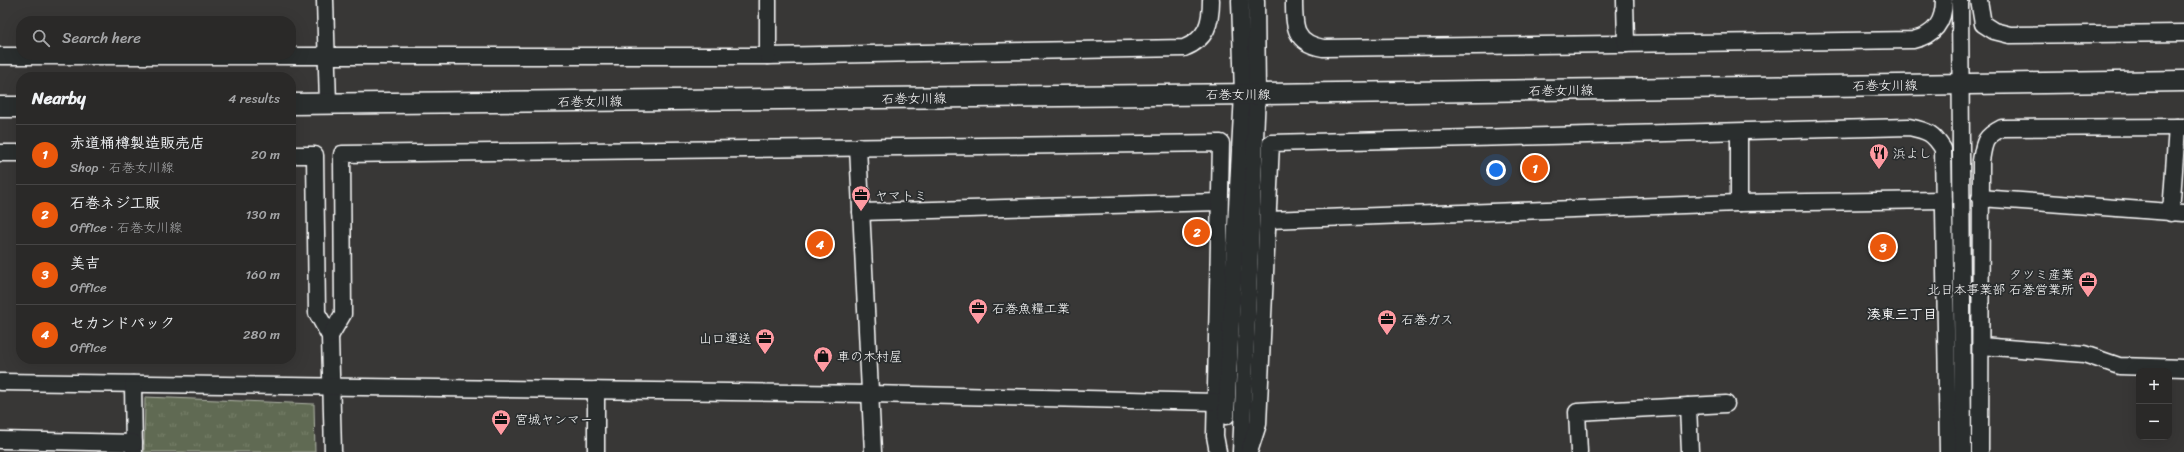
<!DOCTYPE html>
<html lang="en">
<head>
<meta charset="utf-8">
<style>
	body { margin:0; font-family:Sriracha,"Klee One",sans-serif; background:#323130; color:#f1f3f6 }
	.controls { position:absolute; right:12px; bottom:12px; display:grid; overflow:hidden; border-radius:8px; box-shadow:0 4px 16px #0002 }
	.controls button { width:36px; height:36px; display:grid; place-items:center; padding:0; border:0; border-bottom:1px solid #464545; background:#2a2928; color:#f1f3f6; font:20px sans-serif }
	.you { position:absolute; left:1496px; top:170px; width:14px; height:14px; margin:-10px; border:3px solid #fff; border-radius:50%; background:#1a73e8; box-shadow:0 0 0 6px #1a73e833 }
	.badge { display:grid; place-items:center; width:26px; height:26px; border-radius:50%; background:#ea580c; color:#fff; font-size:13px; font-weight:700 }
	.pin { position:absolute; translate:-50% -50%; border:2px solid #fff; box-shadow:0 1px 4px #0006 }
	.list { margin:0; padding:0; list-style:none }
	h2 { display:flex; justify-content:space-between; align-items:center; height:52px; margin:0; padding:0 16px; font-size:17px }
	h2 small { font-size:13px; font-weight:400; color:#a5a6a8 }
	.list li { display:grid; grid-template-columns:26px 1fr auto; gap:12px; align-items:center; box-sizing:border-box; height:60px; padding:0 16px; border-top:1px solid #464545 }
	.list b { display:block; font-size:15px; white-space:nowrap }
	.list p { margin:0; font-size:13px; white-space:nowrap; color:#a5a6a8 }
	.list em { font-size:13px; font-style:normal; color:#a5a6a8 }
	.icon { flex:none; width:22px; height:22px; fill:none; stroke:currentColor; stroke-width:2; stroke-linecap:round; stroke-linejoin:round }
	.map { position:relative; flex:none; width:2184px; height:452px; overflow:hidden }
	.search { position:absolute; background:#2a2928; box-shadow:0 4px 16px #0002; left:16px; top:16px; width:280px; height:44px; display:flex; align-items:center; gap:10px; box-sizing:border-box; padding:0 14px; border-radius:16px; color:#a5a6a8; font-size:15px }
	.panel { position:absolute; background:#2a2928; box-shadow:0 4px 16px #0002; left:16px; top:72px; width:280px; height:292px; border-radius:16px }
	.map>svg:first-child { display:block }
</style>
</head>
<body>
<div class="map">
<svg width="2184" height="452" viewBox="0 0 2184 452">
	<defs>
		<pattern id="grass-tufts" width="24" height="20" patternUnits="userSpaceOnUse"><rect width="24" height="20" fill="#616b52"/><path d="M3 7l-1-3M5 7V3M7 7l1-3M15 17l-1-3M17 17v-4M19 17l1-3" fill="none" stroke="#79816c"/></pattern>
	</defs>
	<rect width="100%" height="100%" fill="#383736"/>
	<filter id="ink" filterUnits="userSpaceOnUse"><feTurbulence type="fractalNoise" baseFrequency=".025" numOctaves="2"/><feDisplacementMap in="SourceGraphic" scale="8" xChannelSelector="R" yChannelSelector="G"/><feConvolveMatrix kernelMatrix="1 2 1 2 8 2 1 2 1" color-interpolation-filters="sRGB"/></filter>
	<g filter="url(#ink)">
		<path fill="url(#grass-tufts)" stroke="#b0b5a8" d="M145,397L314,404L315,452H144Z"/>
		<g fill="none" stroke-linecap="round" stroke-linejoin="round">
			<defs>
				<g id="minor">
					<path d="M325,0L328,104"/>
					<path d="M1294,0C1294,26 1294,43 1323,48L1913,40C1935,35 1944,22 1944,0"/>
					<path d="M1625,0L1626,44"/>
					<path d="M1960,0L1963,452"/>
					<path d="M1979,0L1983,24L1994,31L2010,35L2184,33"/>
					<path d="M0,56H768L1184,48C1207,39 1211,23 1211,0"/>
					<path d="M768,56V0"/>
					<path d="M1739,132V203"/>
					<path d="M858,147L873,452"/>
					<path d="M0,153H21"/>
					<path d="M291,155H315L317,313L330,336L333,452"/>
					<path d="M1980,198L2184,213"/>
					<path d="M861,212L1219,202"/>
					<path d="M2171,213L2177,127"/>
					<path d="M1268,220L1739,203L1944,200"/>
					<path d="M330,336L343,314L342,154L1221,143L1215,436L1218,452"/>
					<path d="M1981,346L2084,354L2119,366L2184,368"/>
					<path d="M0,382L870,394L1216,402"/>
					<path d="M133,384L134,452"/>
					<path d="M1688,406L1690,452"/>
					<path d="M1226,416L1243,94L1240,0"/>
					<path d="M0,440L134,443"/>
					<path d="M596,452V390"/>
					<path d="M1241,452L1257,94L1256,0"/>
					<path d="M1249,452L1258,424L1271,143L1909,127C1928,131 1933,133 1943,149L1948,452"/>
					<path d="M1579,452L1577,412L1726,404"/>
					<path d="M1980,452L1981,161C1984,142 1984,137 2002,128L2184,127"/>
				</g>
				<g id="major">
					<path d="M291,104L1257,94L2184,81"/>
					<path d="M0,107H21"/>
				</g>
			</defs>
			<use href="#minor" stroke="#fff" stroke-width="19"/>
			<use href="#major" stroke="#fff" stroke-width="23"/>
			<use href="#minor" stroke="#2a2d2e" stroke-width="16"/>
			<use href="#major" stroke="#2a2d2e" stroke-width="20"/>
		</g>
	</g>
	<defs>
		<symbol id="restaurant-pin" viewBox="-11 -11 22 30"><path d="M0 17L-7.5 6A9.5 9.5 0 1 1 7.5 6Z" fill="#ff9aa2" stroke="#2a2d2e"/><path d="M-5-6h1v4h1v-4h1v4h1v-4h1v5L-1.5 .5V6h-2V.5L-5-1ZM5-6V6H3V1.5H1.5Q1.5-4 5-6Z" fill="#111"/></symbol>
		<symbol id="office-pin" viewBox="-11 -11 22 30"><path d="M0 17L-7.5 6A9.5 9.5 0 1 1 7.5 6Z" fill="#ff9aa2" stroke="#2a2d2e"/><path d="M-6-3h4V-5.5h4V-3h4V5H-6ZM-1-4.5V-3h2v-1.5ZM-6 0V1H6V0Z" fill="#111"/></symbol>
		<symbol id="shop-pin" viewBox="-11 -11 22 30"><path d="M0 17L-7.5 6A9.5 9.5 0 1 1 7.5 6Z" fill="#ff9aa2" stroke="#2a2d2e"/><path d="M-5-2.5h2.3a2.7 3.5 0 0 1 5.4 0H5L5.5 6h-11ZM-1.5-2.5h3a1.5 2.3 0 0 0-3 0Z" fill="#111"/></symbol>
	</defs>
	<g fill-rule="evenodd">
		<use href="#restaurant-pin" x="1868" y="142" width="22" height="30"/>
		<use href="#office-pin" x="850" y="184" width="22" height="30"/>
		<use href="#office-pin" x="2077" y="270" width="22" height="30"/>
		<use href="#office-pin" x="967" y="297" width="22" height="30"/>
		<use href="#office-pin" x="1376" y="308" width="22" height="30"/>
		<use href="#office-pin" x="754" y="327" width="22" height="30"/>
		<use href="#shop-pin" x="812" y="345" width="22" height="30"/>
		<use href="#office-pin" x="490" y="408" width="22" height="30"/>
	</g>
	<g text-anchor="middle" stroke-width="3.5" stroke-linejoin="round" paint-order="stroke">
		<g font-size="13" fill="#fff" stroke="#2a2d2e">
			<text transform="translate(1885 85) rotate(-1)" y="5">石巻女川線</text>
			<text transform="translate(1561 90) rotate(-1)" y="5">石巻女川線</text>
			<text x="1238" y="99">石巻女川線</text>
			<text transform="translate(914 98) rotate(-1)" y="5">石巻女川線</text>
			<text transform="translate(590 101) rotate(-1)" y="5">石巻女川線</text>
		</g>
		<g font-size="13" fill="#fff" stroke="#2a2d2e" text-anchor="start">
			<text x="1893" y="158">浜よし</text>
			<text x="875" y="200">ヤマトミ</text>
			<text x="2074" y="279" text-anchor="end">タツミ産業<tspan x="2074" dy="15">北日本事業部 石巻営業所</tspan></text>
			<text x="992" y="313">石巻魚糧工業</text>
			<text x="1401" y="324">石巻ガス</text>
			<text x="751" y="343" text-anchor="end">山口運送</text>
			<text x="837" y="361">車の木村屋</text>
			<text x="515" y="424">宮城ヤンマー</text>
		</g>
		<g font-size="14" font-weight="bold" fill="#fff" stroke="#2a2d2e">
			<text x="1902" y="319">湊東三丁目</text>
		</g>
	</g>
</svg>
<div class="controls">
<button>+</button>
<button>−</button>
</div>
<div class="you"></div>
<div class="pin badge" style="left:1535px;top:168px">1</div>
<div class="pin badge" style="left:1197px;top:232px">2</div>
<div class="pin badge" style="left:1883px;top:247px">3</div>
<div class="pin badge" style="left:820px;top:244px">4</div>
<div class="search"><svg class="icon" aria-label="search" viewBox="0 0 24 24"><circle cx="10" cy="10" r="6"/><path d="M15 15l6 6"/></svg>Search here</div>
<section class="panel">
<h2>Nearby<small>4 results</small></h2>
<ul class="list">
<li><span class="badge">1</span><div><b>赤道桶樽製造販売店</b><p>Shop · 石巻女川線</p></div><em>20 m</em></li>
<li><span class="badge">2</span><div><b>石巻ネジ工販</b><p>Office · 石巻女川線</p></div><em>130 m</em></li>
<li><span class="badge">3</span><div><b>美吉</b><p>Office</p></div><em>160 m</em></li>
<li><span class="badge">4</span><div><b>セカンドパック</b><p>Office</p></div><em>280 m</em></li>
</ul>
</section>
</div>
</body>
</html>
